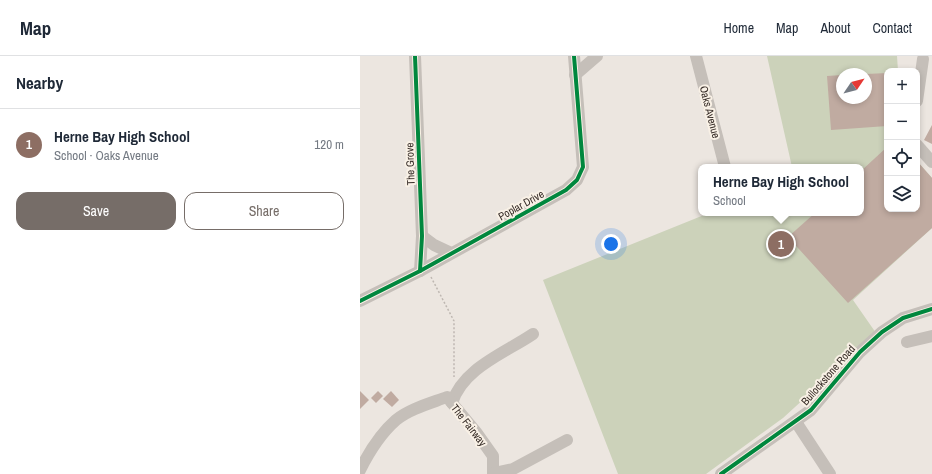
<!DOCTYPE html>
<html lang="en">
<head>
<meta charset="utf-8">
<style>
	body { margin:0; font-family:"Archivo Narrow",sans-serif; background:#f2f2f3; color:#1f2937 }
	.controls { position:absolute; right:12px; top:12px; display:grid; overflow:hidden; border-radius:8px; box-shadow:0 2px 6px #0003 }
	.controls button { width:36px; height:36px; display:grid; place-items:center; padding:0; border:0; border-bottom:1px solid #e0e1e3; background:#fff; color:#1f2937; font:20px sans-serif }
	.compass { position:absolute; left:476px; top:12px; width:36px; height:36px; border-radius:50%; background:#fff; box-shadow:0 2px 6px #0003; rotate:55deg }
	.you { position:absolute; left:251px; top:188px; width:14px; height:14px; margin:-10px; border:3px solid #fff; border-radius:50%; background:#1a73e8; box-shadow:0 0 0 6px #1a73e833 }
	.badge { display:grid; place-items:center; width:26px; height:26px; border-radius:50%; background:#766d68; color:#fff; font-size:13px; font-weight:700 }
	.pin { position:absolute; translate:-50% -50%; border:2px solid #fff; box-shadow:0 1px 4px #0006 }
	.popup { position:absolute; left:338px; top:108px; width:166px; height:52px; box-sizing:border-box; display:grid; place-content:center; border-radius:8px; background:#fff; filter:drop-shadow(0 1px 3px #0005); font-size:13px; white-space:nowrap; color:#747a83 }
	.popup b { font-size:15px; color:#1f2937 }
	.popup::after { content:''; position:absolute; left:50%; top:100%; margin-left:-8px; border:8px solid transparent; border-top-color:#fff }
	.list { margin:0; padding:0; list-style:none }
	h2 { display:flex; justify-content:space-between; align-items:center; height:52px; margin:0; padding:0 16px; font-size:17px }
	h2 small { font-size:13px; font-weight:400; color:#747a83 }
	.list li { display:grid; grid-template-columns:26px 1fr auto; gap:12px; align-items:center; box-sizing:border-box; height:72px; padding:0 16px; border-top:1px solid #e0e1e3 }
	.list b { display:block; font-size:15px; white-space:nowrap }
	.list p { margin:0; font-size:13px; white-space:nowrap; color:#747a83 }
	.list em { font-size:13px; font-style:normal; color:#747a83 }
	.actions { display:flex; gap:8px; padding:12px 16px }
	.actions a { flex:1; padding:9px 0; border:1px solid #766d68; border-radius:12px; text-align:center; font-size:14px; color:#766d68 }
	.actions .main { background:#766d68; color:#fff }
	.icon { flex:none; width:22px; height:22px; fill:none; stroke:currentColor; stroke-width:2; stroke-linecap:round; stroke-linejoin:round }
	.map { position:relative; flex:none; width:572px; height:418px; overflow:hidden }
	header { display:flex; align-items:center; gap:24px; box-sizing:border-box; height:56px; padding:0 20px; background:#fff; border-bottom:1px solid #e0e1e3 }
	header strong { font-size:19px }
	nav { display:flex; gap:22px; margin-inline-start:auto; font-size:14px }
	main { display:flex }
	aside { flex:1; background:#fff }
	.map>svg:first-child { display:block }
</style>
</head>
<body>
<header>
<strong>Map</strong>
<nav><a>Home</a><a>Map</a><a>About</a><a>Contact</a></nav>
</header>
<main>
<aside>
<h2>Nearby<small></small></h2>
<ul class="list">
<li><span class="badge" style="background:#8d6e63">1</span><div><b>Herne Bay High School</b><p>School · Oaks Avenue</p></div><em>120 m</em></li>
</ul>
<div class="actions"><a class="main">Save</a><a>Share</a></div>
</aside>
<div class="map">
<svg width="572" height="418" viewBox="0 0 572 418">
	<rect width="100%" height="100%" fill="#ece6e0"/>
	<path fill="#ccd2ba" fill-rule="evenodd" d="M407,0H537L538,15H527V153H557V105L572,122V172L493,244L516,277L423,362L346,418H258L183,224L349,157H501V111H432ZM482,18H506V42H482Z"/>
	<g fill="#c0aba1">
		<path d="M527,17V70L471,74L467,20L482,19V42H506V18Z"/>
		<path d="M572,69V88L564,84Z"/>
		<path d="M527,91V153H557V105L572,122V172L488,247L428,181L455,157H501V115Z"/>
		<path d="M0,335L9,344L0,353Z"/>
		<path d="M18,335L23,340L16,347L11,342Z"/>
		<path d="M31,335L39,344L32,351L23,343Z"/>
	</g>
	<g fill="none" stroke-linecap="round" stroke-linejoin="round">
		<path stroke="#beb7b1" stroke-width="1.5" stroke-dasharray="2 2" stroke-linecap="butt" d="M71,221L94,265V321"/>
		<g stroke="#c5bfb9" stroke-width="12">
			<path d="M55,0L62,180L60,215"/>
			<path d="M336,0L365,111"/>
			<path d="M215,19L237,0"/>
			<path d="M557,45L563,3"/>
			<path d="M557,89L572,106"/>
			<path d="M62,180L74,189L91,197"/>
			<path d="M0,245L60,215L206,134L217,124L223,111L214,0"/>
			<path d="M547,286L572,280"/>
			<path d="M92,347C103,312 145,297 173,278"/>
			<path d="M436,366L470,418"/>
			<path d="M0,414C9,396 20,378 36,364C49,353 71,347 87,341L116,376L133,400V418"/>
			<path d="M134,417L153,413L207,384"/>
			<path d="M361,418L451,354L500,296L522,276L543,262L572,253"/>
		</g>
		<defs>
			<g id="cycleway">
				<path d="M55,0L62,180L60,215"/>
				<path d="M0,245L60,215L206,134L217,124L223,111L214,0"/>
				<path d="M361,418L451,354L500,296L522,276L543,262L572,253"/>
			</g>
		</defs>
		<use href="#cycleway" stroke="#f9f1e6" stroke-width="6"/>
		<use href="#cycleway" stroke="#00873e" stroke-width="4"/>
	</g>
	<g text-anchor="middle" stroke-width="4" stroke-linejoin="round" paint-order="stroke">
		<g font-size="11" fill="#362c27" stroke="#f9f1e6">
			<text transform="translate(350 56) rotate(76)" y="4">Oaks Avenue</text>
			<text transform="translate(50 108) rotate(-92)" y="4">The Grove</text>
			<text transform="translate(161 149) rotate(-29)" y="4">Poplar Drive</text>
			<text transform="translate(468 319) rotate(-49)" y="4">Bullockstone Road</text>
			<text transform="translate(109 369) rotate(52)" y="4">The Fairway</text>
		</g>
	</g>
</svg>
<div class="controls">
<button>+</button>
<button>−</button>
<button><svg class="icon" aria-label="locate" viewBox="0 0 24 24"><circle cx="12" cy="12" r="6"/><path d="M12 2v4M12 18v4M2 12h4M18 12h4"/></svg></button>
<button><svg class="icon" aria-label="layers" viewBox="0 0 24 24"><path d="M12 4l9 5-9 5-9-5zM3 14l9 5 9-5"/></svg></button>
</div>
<svg class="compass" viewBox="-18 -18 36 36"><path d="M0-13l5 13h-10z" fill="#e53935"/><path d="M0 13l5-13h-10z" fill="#747a83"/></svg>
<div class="you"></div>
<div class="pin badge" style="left:421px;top:188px;background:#8d6e63">1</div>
<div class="popup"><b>Herne Bay High School</b>School</div>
</div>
</main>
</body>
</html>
